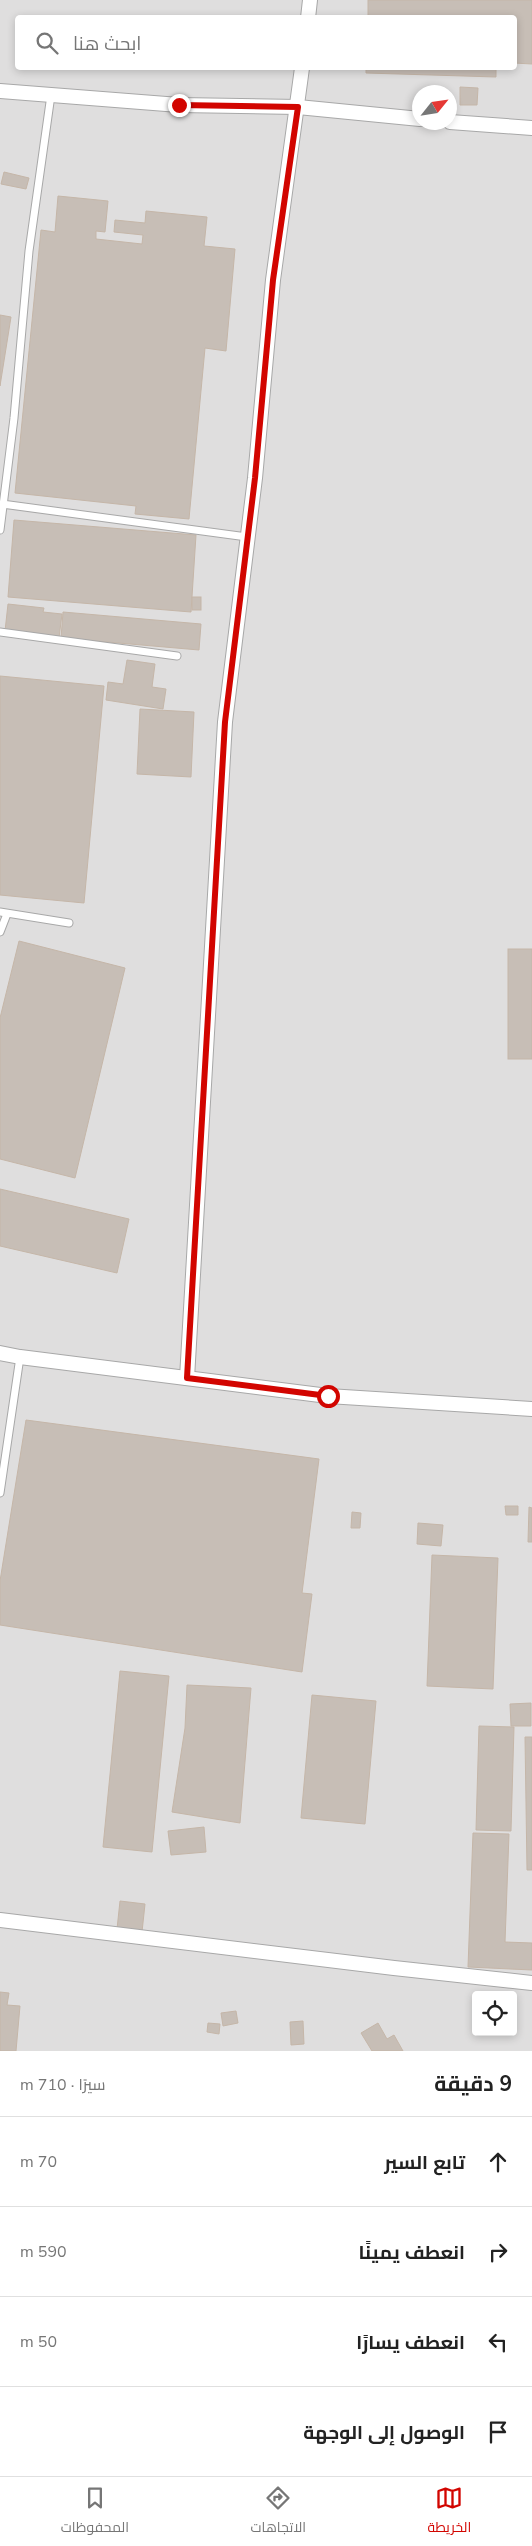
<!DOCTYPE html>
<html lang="ar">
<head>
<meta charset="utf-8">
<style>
	body { margin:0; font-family:"Nunito Sans",Cairo,sans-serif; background:#f2f2f2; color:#222; direction:rtl }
	.controls { position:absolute; right:15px; bottom:15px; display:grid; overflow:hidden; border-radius:5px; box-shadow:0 2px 8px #0003 }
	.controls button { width:45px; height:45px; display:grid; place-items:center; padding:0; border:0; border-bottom:1px solid #e0e0e0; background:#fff; color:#222; font:25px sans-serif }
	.compass { position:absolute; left:412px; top:85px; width:45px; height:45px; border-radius:50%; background:#fff; box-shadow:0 2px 8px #0003; rotate:60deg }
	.stop { position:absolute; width:15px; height:15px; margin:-11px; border:4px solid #d20500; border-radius:50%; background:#fff }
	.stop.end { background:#d20500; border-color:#fff; box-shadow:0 1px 5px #0008 }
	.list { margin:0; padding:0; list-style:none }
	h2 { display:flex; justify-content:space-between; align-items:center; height:65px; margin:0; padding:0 20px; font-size:21px }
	h2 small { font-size:16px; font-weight:400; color:#767676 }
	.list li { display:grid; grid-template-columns:32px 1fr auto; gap:15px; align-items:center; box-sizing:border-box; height:90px; padding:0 20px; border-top:1px solid #e0e0e0 }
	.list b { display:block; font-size:19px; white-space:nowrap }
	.list em { font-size:16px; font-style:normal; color:#767676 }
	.icon { flex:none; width:28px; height:28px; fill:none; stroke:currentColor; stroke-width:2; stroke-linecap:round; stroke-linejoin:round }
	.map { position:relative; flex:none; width:532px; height:2051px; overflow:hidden; direction:ltr }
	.search { position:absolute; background:#fff; box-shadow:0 2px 8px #0003; left:15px; right:15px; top:15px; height:55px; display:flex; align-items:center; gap:12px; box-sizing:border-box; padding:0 18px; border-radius:5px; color:#767676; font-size:19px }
	.sheet { height:425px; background:#fff }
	nav { display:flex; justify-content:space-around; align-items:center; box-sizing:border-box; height:70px; border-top:1px solid #e0e0e0; background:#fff; font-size:14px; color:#767676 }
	nav a { display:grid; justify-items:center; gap:2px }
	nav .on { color:#d20500 }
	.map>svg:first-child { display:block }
</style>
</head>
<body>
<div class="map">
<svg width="532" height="2051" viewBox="0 0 532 2051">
	<rect width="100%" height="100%" fill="#f2efe7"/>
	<path fill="#dfdede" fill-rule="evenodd" d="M0,0H532V2051H0ZM18,18H514V68H18ZM420,92H450V122H420ZM476,1995H513V2032H476Z"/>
	<g fill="#c7beb6" stroke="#c5b6a8">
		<path d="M368,0H532V64L514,63V18H368Z"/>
		<path d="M366,68H496V77L366,73Z"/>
		<path d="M460,87L478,88L477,105H460Z"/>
		<path d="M4,172L29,178L26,189L1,184Z"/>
		<path d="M58,196L108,201L105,232L96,231V239L142,244L143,235L114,232L115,220L145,223L146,211L207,217L204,246L235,249L226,351L205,348L189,519L135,514L136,506L15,493L41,230L55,232Z"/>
		<path d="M0,315L11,317L0,386Z"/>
		<path d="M14,520L196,535L191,612L8,597Z"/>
		<rect x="192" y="597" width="9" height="13"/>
		<path d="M8,604L44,608L43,612L62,614L59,638L5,631Z"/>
		<path d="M63,612L201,624L199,650L61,638Z"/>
		<path d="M127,660L155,664L152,687L166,689L163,709L106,700L108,682L123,684Z"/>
		<path d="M0,676L104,686L84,903L0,895Z"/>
		<path d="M140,709L194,712L191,777L137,774Z"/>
		<path d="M19,941L125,968L75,1178L0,1159V1018Z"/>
		<rect x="508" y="949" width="24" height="110"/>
		<path d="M0,1189L129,1219L117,1273L0,1246Z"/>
		<path d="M26,1420L319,1459L302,1593L312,1594L302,1672L0,1625V1581Z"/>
		<path d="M505,1506H518V1515H506Z"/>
		<path d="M529,1507L532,1508V1542H528Z"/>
		<path d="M352,1512L361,1513L360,1528H351Z"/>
		<path d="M418,1523L443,1525L441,1546L417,1544Z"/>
		<path d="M432,1555L498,1558L493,1689L427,1686Z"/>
		<path d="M120,1671L169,1676L152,1852L103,1847Z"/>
		<path d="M187,1685L251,1688L240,1823L172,1812L185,1728Z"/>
		<path d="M312,1695L376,1701L365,1824L301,1818Z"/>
		<path d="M531,1703V1726H511L510,1704Z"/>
		<path d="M479,1726L514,1727L511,1831L476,1830Z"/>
		<path d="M525,1737H532V1870H527Z"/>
		<path d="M204,1827L206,1852L171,1855L168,1831Z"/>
		<path d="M473,1833L509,1834L505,1942L532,1943V1970L468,1967Z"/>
		<path d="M120,1901L145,1904L142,1932L117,1929Z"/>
		<path d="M0,1992L9,1993L7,2005L20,2006L16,2051H0Z"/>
		<path d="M236,2011L238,2023L223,2026L221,2013Z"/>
		<path d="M303,2021L304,2044L291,2045L290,2022Z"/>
		<path d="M208,2023L220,2024L219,2034L207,2032Z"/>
		<path d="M378,2023L387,2039L394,2035L403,2051H372L361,2033Z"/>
	</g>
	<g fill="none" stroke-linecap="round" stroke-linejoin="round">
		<defs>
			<g id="lane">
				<path d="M2,504L247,537"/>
				<path d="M0,530L14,418L29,251L51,95"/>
				<path d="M0,632L177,656"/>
				<path d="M0,912L69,923"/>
				<path d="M0,932L7,914"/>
				<path d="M0,1493L20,1357"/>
			</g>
			<g id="street">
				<path d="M308,18L310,0"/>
				<path d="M0,91L179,105L298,107L420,119"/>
				<path d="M450,122L532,128"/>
				<path d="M0,1353L20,1357L328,1396L532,1409"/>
				<path d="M187,1378L225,722L255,478L273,280L302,68"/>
				<path d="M0,1920L394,1968L532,1983"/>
			</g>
		</defs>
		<use href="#lane" stroke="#a8a8a8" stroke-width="9"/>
		<use href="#street" stroke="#a8a8a8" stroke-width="16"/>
		<use href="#lane" stroke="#fff" stroke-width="7"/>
		<use href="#street" stroke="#fff" stroke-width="14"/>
	</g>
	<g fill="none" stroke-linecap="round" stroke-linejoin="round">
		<path stroke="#d20500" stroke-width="6" d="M179,105L298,107L273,280L255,478L225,722L187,1378L328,1396"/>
	</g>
</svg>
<div class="controls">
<button><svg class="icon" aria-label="locate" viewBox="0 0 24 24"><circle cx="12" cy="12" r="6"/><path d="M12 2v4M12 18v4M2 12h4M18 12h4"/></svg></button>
</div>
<svg class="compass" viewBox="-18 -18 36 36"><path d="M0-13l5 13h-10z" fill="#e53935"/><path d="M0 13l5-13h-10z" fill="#767676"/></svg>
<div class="stop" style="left:328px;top:1396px"></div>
<div class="stop end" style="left:179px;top:105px"></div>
<div class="search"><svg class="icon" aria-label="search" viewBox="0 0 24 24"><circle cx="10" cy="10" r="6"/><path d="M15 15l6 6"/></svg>ابحث هنا</div>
</div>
<section class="sheet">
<h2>9 دقيقة<small>سيرًا · 710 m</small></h2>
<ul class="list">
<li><svg class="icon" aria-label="ahead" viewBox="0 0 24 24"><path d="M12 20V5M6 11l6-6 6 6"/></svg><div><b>تابع السير</b></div><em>70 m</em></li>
<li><svg class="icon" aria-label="right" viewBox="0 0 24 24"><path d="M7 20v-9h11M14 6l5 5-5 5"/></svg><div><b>انعطف يمينًا</b></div><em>590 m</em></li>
<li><svg class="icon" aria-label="left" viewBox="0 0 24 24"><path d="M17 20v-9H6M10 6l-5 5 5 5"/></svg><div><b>انعطف يسارًا</b></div><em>50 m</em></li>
<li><svg class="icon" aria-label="arrive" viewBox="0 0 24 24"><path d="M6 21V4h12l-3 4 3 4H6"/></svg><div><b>الوصول إلى الوجهة</b></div></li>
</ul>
</section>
<nav>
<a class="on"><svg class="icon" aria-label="map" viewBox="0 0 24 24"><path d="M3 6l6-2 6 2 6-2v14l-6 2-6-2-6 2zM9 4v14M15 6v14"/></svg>الخريطة</a>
<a><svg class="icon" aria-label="directions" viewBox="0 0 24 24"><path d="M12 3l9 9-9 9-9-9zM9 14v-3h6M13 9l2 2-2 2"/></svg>الاتجاهات</a>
<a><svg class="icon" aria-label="saved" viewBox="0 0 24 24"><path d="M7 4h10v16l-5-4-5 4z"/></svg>المحفوظات</a>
</nav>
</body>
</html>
